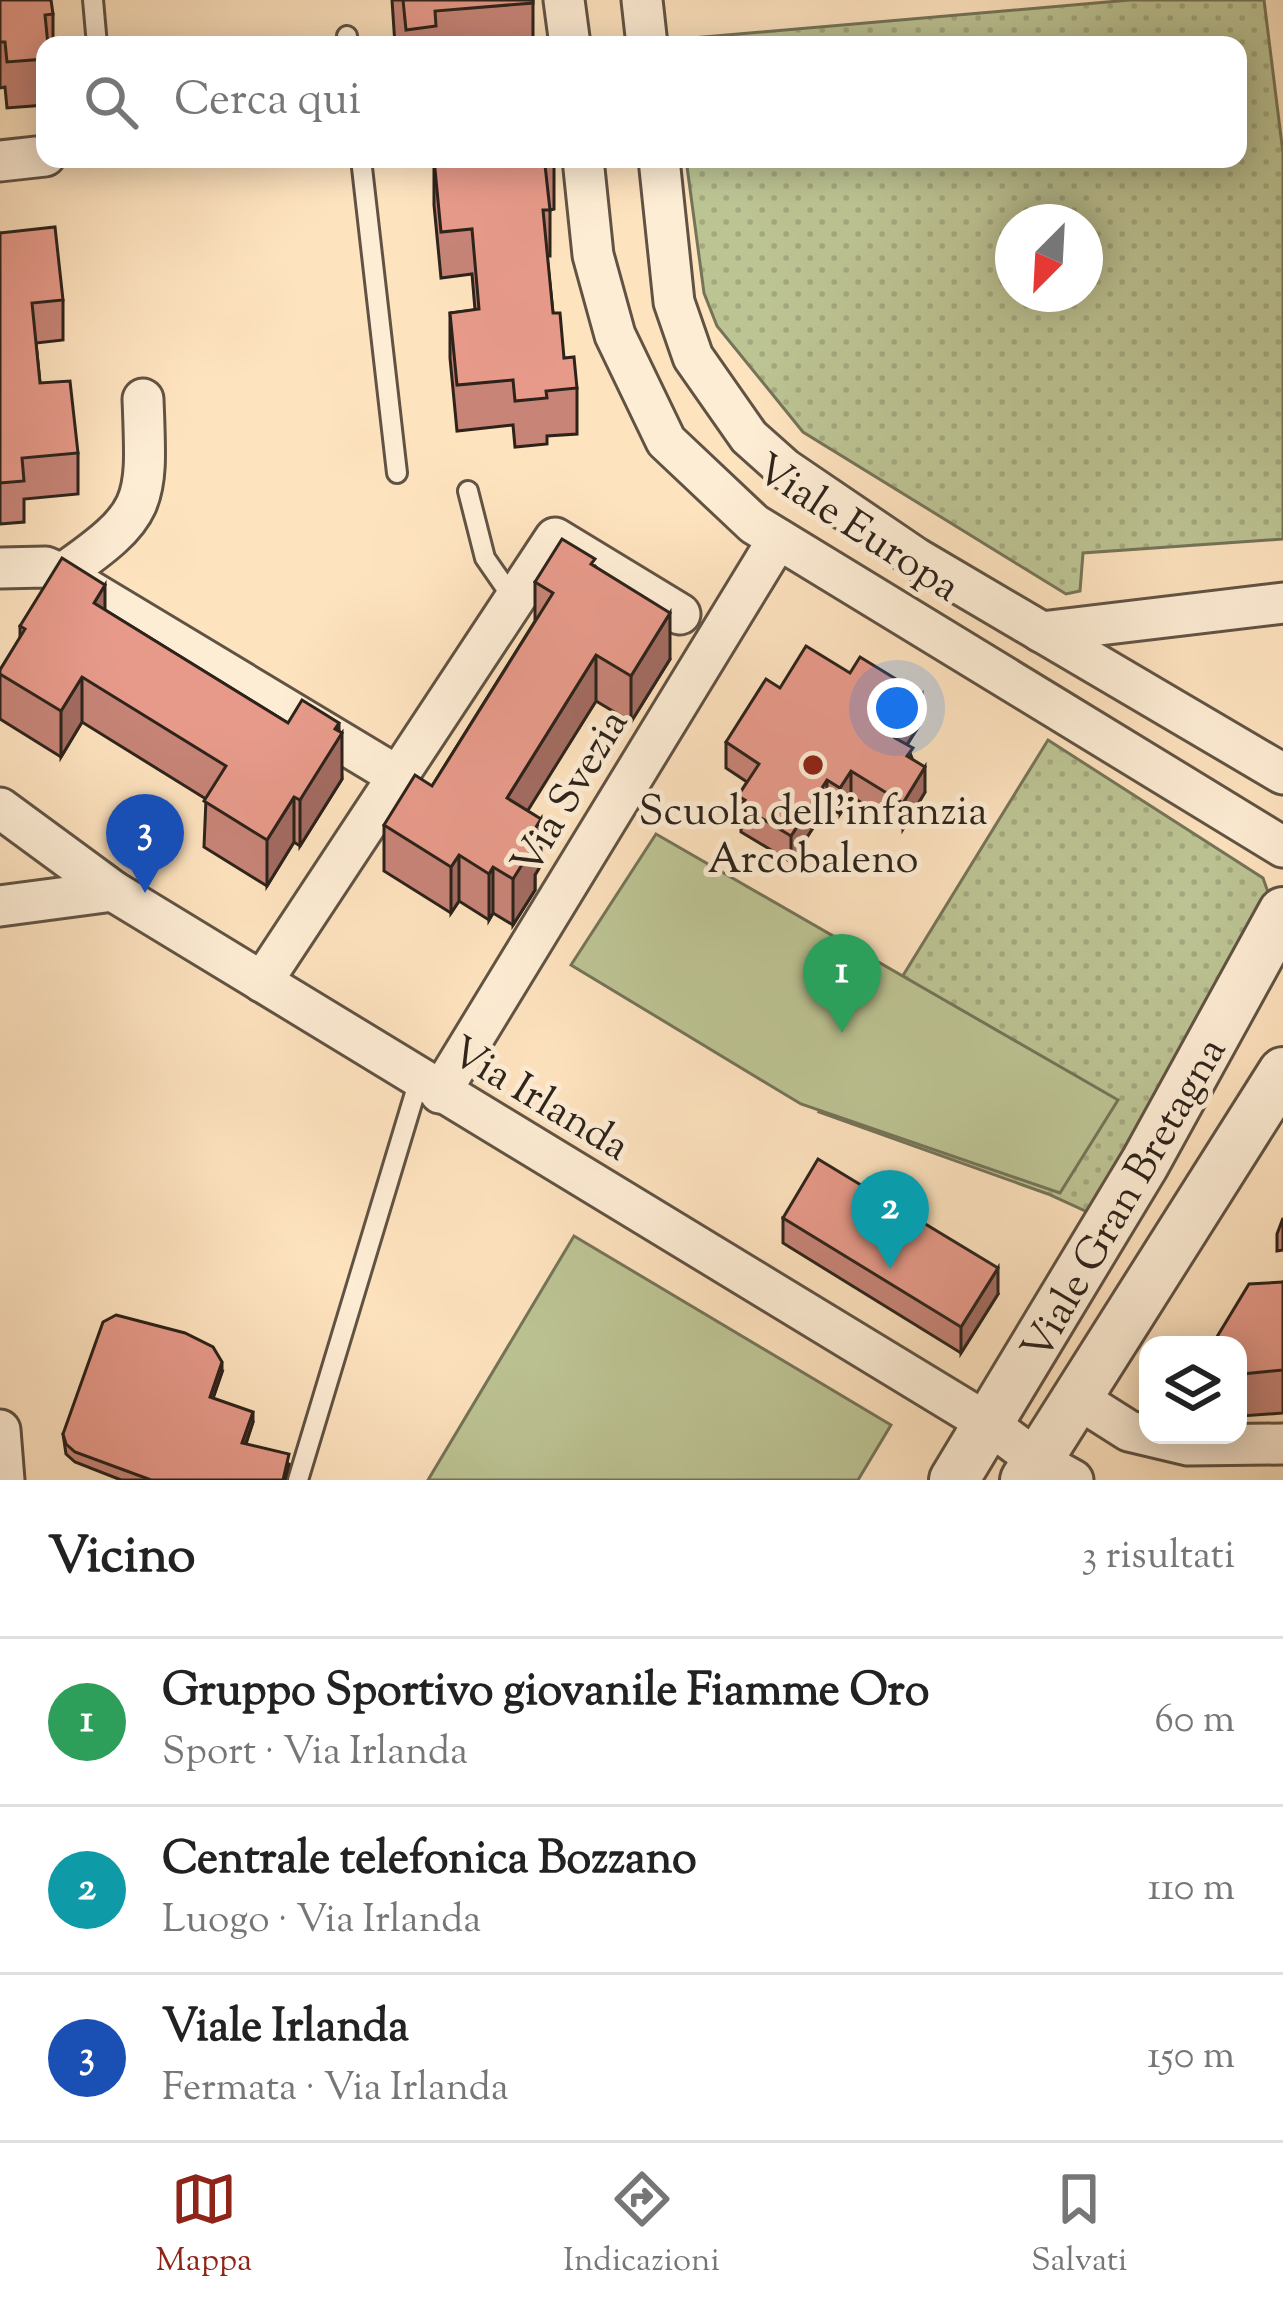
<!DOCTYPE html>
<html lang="it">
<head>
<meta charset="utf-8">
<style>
	body { margin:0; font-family:"Sorts Mill Goudy",serif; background:#f2f2f2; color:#222 }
	.controls { position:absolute; right:36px; bottom:36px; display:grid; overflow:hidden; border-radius:24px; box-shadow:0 6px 30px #0003 }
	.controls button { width:108px; height:108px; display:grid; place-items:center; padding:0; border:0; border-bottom:3px solid #e0e0e0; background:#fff; color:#222; font:60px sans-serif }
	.compass { position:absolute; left:995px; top:204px; width:108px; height:108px; border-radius:50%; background:#fff; box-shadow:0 6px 30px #0003; rotate:204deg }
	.you { position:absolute; left:897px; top:708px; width:42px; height:42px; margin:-30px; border:9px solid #fff; border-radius:50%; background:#1a73e8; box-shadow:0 0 0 18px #1a73e833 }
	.badge { display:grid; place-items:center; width:78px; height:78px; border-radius:50%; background:#8f2418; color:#fff; font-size:39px; font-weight:700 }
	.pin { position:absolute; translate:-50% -99px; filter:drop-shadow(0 3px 6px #0008) }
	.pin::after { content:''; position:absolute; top:63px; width:42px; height:36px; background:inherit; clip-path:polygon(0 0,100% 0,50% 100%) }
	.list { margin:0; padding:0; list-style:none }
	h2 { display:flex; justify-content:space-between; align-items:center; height:156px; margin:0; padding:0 48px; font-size:51px }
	h2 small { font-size:39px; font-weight:400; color:#767676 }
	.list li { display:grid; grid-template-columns:78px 1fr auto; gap:36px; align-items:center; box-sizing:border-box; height:168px; padding:0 48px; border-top:3px solid #e0e0e0 }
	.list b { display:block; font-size:45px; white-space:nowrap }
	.list p { margin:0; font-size:39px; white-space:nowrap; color:#767676 }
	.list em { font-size:39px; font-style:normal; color:#767676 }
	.icon { flex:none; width:66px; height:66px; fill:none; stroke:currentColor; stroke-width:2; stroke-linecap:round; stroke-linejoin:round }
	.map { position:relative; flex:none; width:1283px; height:1480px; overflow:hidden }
	.search { position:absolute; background:#fff; box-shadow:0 6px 30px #0003; left:36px; right:36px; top:36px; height:132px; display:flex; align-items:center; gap:30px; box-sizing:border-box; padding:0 42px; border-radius:24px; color:#767676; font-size:45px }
	.sheet { height:660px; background:#fff }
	nav { display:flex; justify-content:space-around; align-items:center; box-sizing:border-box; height:168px; border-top:3px solid #e0e0e0; background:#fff; font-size:33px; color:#767676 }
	nav a { display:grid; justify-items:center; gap:6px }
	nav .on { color:#8f2418 }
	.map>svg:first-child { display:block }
</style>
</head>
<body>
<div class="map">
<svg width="1283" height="1480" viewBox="0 0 1283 1480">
	<defs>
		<pattern id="green-dots" width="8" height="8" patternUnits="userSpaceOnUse" patternTransform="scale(3)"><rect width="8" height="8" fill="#bdc494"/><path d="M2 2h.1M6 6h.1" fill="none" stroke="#a3a87f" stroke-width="1.8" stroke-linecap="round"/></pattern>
	</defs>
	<rect width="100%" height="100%" fill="#fee3bf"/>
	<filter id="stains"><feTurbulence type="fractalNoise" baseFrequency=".00167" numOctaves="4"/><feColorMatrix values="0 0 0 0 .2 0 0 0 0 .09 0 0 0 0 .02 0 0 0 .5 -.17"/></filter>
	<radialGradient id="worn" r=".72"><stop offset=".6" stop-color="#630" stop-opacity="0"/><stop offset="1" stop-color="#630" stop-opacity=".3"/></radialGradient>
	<g fill="url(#green-dots)" stroke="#757458" stroke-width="3" fill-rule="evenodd">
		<path d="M1130,0H1264L1283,153V539L1083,553L1080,591L1066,594L803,432L717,326L704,293L686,159H1238V45H670V40ZM1013,222H1085V294H1013Z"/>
		<path d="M1048,740L1263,878L1274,909L1092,1214L1048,1194L819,1112Z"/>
	</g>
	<g fill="#bdc494" stroke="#757458" stroke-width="3">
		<path d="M656,834L1118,1100L1060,1193L801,1104L571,965Z"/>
		<path d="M574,1236L891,1425L858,1480H428Z"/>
	</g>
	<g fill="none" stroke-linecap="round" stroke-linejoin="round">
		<defs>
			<g id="service">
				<path d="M93,0L97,45"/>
				<path d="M347,36L348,45"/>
				<path d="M361,159L397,473"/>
				<path d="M468,491L485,558L514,600"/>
				<path d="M298,1480L419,1080"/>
			</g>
			<g id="minor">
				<path d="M564,0L570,45"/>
				<path d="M642,0L647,45"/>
				<path d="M583,159L593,255L615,335L666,441L754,524L1283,847"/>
				<path d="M659,159L674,302L693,357L749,437L785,469L916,558L1283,774"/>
				<path d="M0,161L45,156"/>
				<path d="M0,568L46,567L62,574L399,777"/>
				<path d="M62,574C150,513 147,503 143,399"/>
				<path d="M1041,632L1283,603"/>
				<path d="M0,808L113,891L989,1424L1037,1460L1073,1480"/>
				<path d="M0,906L113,891"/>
				<path d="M262,982L555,538L680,614"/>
				<path d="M440,1093L778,539"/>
				<path d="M1077,1398L1129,1431L1188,1445L1283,1444"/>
				<path d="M0,1430L4,1480"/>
			</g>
			<g id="tertiary">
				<path d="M954,1480L1145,1163L1283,912"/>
				<path d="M1025,1480L1283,1072"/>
			</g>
		</defs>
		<use href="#service" stroke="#615344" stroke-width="24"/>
		<use href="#minor" stroke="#615344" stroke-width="45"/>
		<use href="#tertiary" stroke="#615344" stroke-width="54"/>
		<use href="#service" stroke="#feedd5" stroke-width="18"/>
		<use href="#minor" stroke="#feedd5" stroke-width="39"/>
		<use href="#tertiary" stroke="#feedd5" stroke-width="48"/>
	</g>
	<g fill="#c78477" stroke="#2d231b" stroke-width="3">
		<path d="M0,0L53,14V45H45V105L7,108L5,87L0,88Z"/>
		<path d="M392,0H533V45H395Z"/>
		<path d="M434,159H554V209L550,210V256H547L553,313L564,358L577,388V434L547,436V444L515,447L513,425L457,431L450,358V313L475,310L472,274L441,278L434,205Z"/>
		<path d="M0,233L63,300V340L36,343L40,383L78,453V494L24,499V522L0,524Z"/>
		<path d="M595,566L670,659L631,722L596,701L527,810L541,865L535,875V890L513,925L493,913L489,920L459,901L451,913L384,871V825L432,786L535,621V582Z"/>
		<path d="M105,610L288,723L339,731L342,779L300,846L294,842L267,886L204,847L206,799L82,722L61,757L0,719V670L20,638V626Z"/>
		<path d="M850,673L922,721L907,745L925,792L903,829L851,796L840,814L827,806L791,862L741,832V824L738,822V796L747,782L726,768V742L780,688Z"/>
		<path d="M783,1218L998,1294L961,1353L783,1243Z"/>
		<path d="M1283,1218V1250L1277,1251V1234Z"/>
		<path d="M1283,1282V1413L1242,1416L1241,1394L1238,1395V1345Z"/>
		<path d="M222,1372L213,1398L253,1422L246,1444L289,1464L285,1480H121L75,1462L66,1454L63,1434Z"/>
	</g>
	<g fill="#a26c61" stroke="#2d231b" stroke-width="3">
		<path d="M105,585V631L94,603Z"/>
		<path d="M670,613V659L631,722V676Z"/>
		<path d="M596,655V701L507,844V798Z"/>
		<path d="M82,677V722L61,757V711Z"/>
		<path d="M922,695V721L895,763V738Z"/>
		<path d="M339,723V737L342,733V779L300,846V800Z"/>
		<path d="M925,767V792L903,829V803Z"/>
		<path d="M851,771V796L840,814V788Z"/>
		<path d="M827,780V806L791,862V836Z"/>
		<path d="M294,797V842L267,886V840Z"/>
		<path d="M541,819V865L535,875V890L513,925V879L528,840Z"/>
		<path d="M459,855V901L451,913V867Z"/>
		<path d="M493,867V913L489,920V874Z"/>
		<path d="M998,1268V1294L961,1353V1327Z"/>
		<path d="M222,1362V1372L210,1407V1397Z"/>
		<path d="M253,1412V1422L242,1453V1443Z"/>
	</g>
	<g fill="#e79a8a" stroke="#2d231b" stroke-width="3">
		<path d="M0,0H51L53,14L45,15L48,45H45V59L7,62L5,42H0Z"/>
		<path d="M403,0H533V3L435,11L436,26L406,30Z"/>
		<path d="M434,159H554V164L545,165L550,210H543L553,313H560L564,358L574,357L577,388L546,391L547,398L515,401L513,380L457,385L450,313L479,309L472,229L441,232Z"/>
		<path d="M55,227L63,300L32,303L40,383L70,381L78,453L22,458L24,481L0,483V233Z"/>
		<path d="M562,539L595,559L591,564L670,613L631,676L596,655L507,798L541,819L528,840L535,844L513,879L493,867L489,874L459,855L451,867L384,825L415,775L432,786L553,593L535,582Z"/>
		<path d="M62,558L105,585L94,603L288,723L302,700L339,723L335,729L342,733L300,800L294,797L267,840L204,801L226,766L82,677L61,711L0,674V670L25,629L20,626Z"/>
		<path d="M806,646L850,673L860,657L922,695L895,738L913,748L907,756L925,767L903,803L851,771L840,788L827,780L791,836L741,806L745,800L738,796L759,764L726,742L766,679L780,688Z"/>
		<path d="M818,1159L998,1268L961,1327L783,1218Z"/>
		<path d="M1283,1282V1370L1242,1374L1241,1352H1238V1345H1212L1249,1284Z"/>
		<path d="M116,1315L185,1333L213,1347L222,1362L210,1397L253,1412L242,1443L289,1454L283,1480H151L75,1452L66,1444L63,1434L103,1322Z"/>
	</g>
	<circle fill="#8f2418" stroke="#feedd5" stroke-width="4.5" cx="813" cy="765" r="12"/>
	<g text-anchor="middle" stroke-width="10" stroke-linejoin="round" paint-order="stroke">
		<g font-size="42" fill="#2d231b" stroke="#feedd5">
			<text transform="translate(859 526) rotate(33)" y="15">Viale Europa</text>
			<text transform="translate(568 791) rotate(-59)" y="15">Via Svezia</text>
			<text transform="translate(541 1097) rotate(31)" y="15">Via Irlanda</text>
			<text transform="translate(1122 1198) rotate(-60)" y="15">Viale Gran Bretagna</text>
		</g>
		<g font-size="42" fill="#2d231b" stroke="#feedd5">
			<text x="813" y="824">Scuola dell'infanzia<tspan x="813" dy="48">Arcobaleno</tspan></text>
		</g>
	</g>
	<rect width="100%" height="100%" filter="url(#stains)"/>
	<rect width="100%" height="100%" fill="url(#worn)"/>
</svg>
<div class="controls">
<button><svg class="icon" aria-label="layers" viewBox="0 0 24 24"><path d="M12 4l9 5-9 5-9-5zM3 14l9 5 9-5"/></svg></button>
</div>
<svg class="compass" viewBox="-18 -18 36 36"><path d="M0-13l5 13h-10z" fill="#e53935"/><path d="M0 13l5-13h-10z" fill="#767676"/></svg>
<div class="you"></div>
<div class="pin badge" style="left:842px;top:1033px;background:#2e9e5b">1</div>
<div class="pin badge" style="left:890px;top:1269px;background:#0f9aa8">2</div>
<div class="pin badge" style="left:145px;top:893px;background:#1a4fb4">3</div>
<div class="search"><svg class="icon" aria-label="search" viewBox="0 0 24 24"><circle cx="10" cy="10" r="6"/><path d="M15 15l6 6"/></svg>Cerca qui</div>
</div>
<section class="sheet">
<h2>Vicino<small>3 risultati</small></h2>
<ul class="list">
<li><span class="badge" style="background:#2e9e5b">1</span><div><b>Gruppo Sportivo giovanile Fiamme Oro</b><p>Sport · Via Irlanda</p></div><em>60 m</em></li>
<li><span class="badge" style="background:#0f9aa8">2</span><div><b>Centrale telefonica Bozzano</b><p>Luogo · Via Irlanda</p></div><em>110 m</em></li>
<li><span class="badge" style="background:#1a4fb4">3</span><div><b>Viale Irlanda</b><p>Fermata · Via Irlanda</p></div><em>150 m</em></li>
</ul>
</section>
<nav>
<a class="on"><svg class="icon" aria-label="map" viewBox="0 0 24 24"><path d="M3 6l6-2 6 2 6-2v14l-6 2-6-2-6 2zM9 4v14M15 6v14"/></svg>Mappa</a>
<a><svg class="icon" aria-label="directions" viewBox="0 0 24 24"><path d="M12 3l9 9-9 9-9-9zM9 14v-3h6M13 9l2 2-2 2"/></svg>Indicazioni</a>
<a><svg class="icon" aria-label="saved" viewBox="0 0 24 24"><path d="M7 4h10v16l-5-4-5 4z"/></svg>Salvati</a>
</nav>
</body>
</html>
